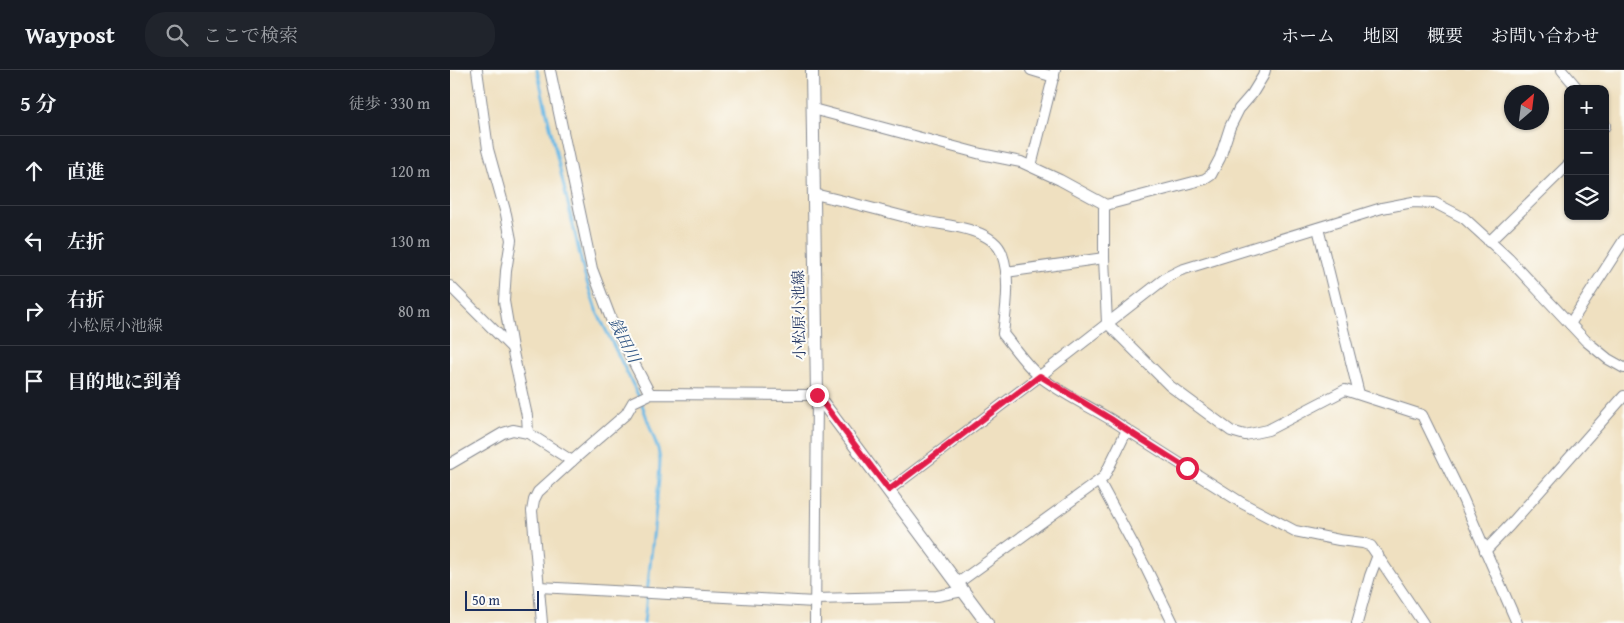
<!DOCTYPE html>
<html lang="ja">
<head>
<meta charset="utf-8">
<style>
	body { margin:0; font-family:"Gentium Book Plus","Noto Serif JP",serif; background:#20242c; color:#f1f3f6 }
	.controls { position:absolute; right:15px; top:15px; display:grid; overflow:hidden; border-radius:10px; box-shadow:0 1px 4px #0004 }
	.controls button { width:45px; height:45px; display:grid; place-items:center; padding:0; border:0; border-bottom:1px solid #363941; background:#171b24; color:#f1f3f6; font:25px sans-serif }
	.compass { position:absolute; left:1054px; top:15px; width:45px; height:45px; border-radius:50%; background:#171b24; box-shadow:0 1px 4px #0004; rotate:28deg }
	.scale { position:absolute; left:15px; bottom:12px; width:74px; box-sizing:border-box; padding-left:5px; border:2px solid #1b2f5e; border-top:0; font-size:14px; line-height:18px; white-space:nowrap; color:#1b2f5e; -webkit-text-stroke:4px #fdfcf7; paint-order:stroke }
	.stop { position:absolute; width:15px; height:15px; margin:-11px; border:4px solid #e11d48; border-radius:50%; background:#fff }
	.stop.end { background:#e11d48; border-color:#fff; box-shadow:0 1px 5px #0008 }
	.list { margin:0; padding:0; list-style:none }
	h2 { display:flex; justify-content:space-between; align-items:center; height:65px; margin:0; padding:0 20px; font-size:21px }
	h2 small { font-size:16px; font-weight:400; color:#9ea1a6 }
	.list li { display:grid; grid-template-columns:32px 1fr auto; gap:15px; align-items:center; box-sizing:border-box; height:70px; padding:0 20px; border-top:1px solid #363941 }
	.list b { display:block; font-size:19px; white-space:nowrap }
	.list p { margin:0; font-size:16px; white-space:nowrap; color:#9ea1a6 }
	.list em { font-size:16px; font-style:normal; color:#9ea1a6 }
	.icon { flex:none; width:28px; height:28px; fill:none; stroke:currentColor; stroke-width:2; stroke-linecap:round; stroke-linejoin:round }
	.map { position:relative; flex:none; width:1174px; height:553px; overflow:hidden }
	header { display:flex; align-items:center; gap:30px; box-sizing:border-box; height:70px; padding:0 25px; background:#171b24; border-bottom:1px solid #363941 }
	header strong { font-size:24px }
	nav { display:flex; gap:28px; margin-inline-start:auto; font-size:18px }
	.search { width:350px; height:45px; background:#20242c; display:flex; align-items:center; gap:12px; box-sizing:border-box; padding:0 18px; border-radius:20px; color:#9ea1a6; font-size:19px }
	main { display:flex }
	aside { flex:1; background:#171b24 }
	.map>svg:first-child { display:block }
</style>
</head>
<body>
<header>
<strong>Waypost</strong>
<div class="search"><svg class="icon" aria-label="search" viewBox="0 0 24 24"><circle cx="10" cy="10" r="6"/><path d="M15 15l6 6"/></svg>ここで検索</div>
<nav><a>ホーム</a><a>地図</a><a>概要</a><a>お問い合わせ</a></nav>
</header>
<main>
<aside>
<h2>5 分<small>徒歩 · 330 m</small></h2>
<ul class="list">
<li><svg class="icon" aria-label="ahead" viewBox="0 0 24 24"><path d="M12 20V5M6 11l6-6 6 6"/></svg><div><b>直進</b></div><em>120 m</em></li>
<li><svg class="icon" aria-label="left" viewBox="0 0 24 24"><path d="M17 20v-9H6M10 6l-5 5 5 5"/></svg><div><b>左折</b></div><em>130 m</em></li>
<li><svg class="icon" aria-label="right" viewBox="0 0 24 24"><path d="M7 20v-9h11M14 6l5 5-5 5"/></svg><div><b>右折</b><p>小松原小池線</p></div><em>80 m</em></li>
<li><svg class="icon" aria-label="arrive" viewBox="0 0 24 24"><path d="M6 21V4h12l-3 4 3 4H6"/></svg><div><b>目的地に到着</b></div></li>
</ul>
</aside>
<div class="map">
<svg width="1174" height="553" viewBox="0 0 1174 553">
	<rect width="100%" height="100%" fill="#fdfcf7"/>
	<filter id="ink" filterUnits="userSpaceOnUse"><feTurbulence type="fractalNoise" baseFrequency=".02" numOctaves="2"/><feDisplacementMap in="SourceGraphic" scale="10" xChannelSelector="R" yChannelSelector="G"/><feConvolveMatrix kernelMatrix="1 2 1 2 8 2 1 2 1" color-interpolation-filters="sRGB"/></filter>
	<filter id="wash" filterUnits="userSpaceOnUse"><feTurbulence type="fractalNoise" baseFrequency=".0096" numOctaves="4" result="noise"/><feDisplacementMap in="SourceGraphic" scale="20" xChannelSelector="R" yChannelSelector="G"/><feGaussianBlur stdDeviation="1.12" result="paint"/><feColorMatrix in="noise" values="0 0 0 0 0 0 0 0 0 0 0 0 0 0 0 0 0 1.4 0 .05"/><feComposite in="paint" operator="in"/></filter>
	<g filter="url(#wash)">
		<rect width="100%" height="100%" fill="#efe0c0"/>
		<g fill="none" stroke-linecap="round" stroke-linejoin="round">
			<path stroke="#6cb9e5" stroke-width="3" d="M87,0L134,203L146,240L190,329L208,379L210,390L209,409L194,553"/>
		</g>
	</g>
	<g filter="url(#ink)">
		<g fill="none" stroke-linecap="round" stroke-linejoin="round">
			<defs>
				<g id="minor">
					<path d="M27,0L38,79L56,144L61,170L56,201L54,231L62,278L77,346L78,363"/>
					<path d="M100,0L142,199L161,249L200,324"/>
					<path d="M581,0L604,7"/>
					<path d="M1112,0L1128,19"/>
					<path d="M363,39L531,84L571,92L610,110L656,135L755,109L761,105L770,88L780,57L789,39L802,24L813,6L815,0"/>
					<path d="M1155,55V56"/>
					<path d="M581,96L605,0"/>
					<path d="M364,124C399,132 433,141 467,150C486,154 506,155 523,161C535,165 548,172 552,184C561,209 556,238 553,264C564,277 575,294 588,305C615,327 649,340 677,360L792,433L845,461L889,470L913,473L921,476L973,553"/>
					<path d="M656,135L654,139V188L657,253L720,316L781,361L795,365L818,360L895,320L972,345L1013,429L1067,553"/>
					<path d="M868,158L909,324"/>
					<path d="M1039,172L1118,95"/>
					<path d="M556,202L654,188"/>
					<path d="M0,216L62,278"/>
					<path d="M1120,254L1174,170"/>
					<path d="M0,394L53,363L63,360L78,363L122,391"/>
					<path d="M649,411L697,500L723,553"/>
					<path d="M439,420L590,306L717,207L731,200L932,138L963,132L985,133L1014,148L1059,189L1136,271L1158,289L1174,298"/>
					<path d="M1035,481L1060,455L1174,326"/>
					<path d="M508,513L654,407L677,360"/>
					<path d="M89,517L365,532"/>
					<path d="M365,529L487,526L513,521"/>
					<path d="M92,553L83,451L82,441L84,430L88,422L122,391L176,344L183,332L200,324L367,325L365,553"/>
					<path d="M907,553L920,506L928,485"/>
				</g>
				<path id="major" d="M362,0L367,325L537,553"/>
			</defs>
			<use href="#minor" stroke="#85888f" stroke-width="12"/>
			<use href="#major" stroke="#85888f" stroke-width="14"/>
			<use href="#minor" stroke="#fff" stroke-width="10"/>
			<use href="#major" stroke="#fff" stroke-width="12"/>
		</g>
	</g>
	<g fill="none" stroke-linecap="round" stroke-linejoin="round" filter="url(#ink)">
		<path stroke="#e11d48" stroke-width="6" d="M367,325L439,420L590,306L661,349L677,360L737,398"/>
	</g>
	<g text-anchor="middle" stroke-width="4" stroke-linejoin="round" paint-order="stroke">
		<g font-size="15" fill="#1b2f5e" stroke="#fdfcf7">
			<text transform="translate(349 245) rotate(-91)" y="5">小松原小池線</text>
		</g>
		<g font-size="16" font-style="italic" fill="#335886" stroke="#fdfcf7">
			<text transform="translate(175 270) rotate(63)" y="6">銭田川</text>
		</g>
	</g>
</svg>
<div class="controls">
<button>+</button>
<button>−</button>
<button><svg class="icon" aria-label="layers" viewBox="0 0 24 24"><path d="M12 4l9 5-9 5-9-5zM3 14l9 5 9-5"/></svg></button>
</div>
<svg class="compass" viewBox="-18 -18 36 36"><path d="M0-13l5 13h-10z" fill="#e53935"/><path d="M0 13l5-13h-10z" fill="#9ea1a6"/></svg>
<div class="scale">50 m</div>
<div class="stop" style="left:737px;top:398px"></div>
<div class="stop end" style="left:367px;top:325px"></div>
</div>
</main>
</body>
</html>
